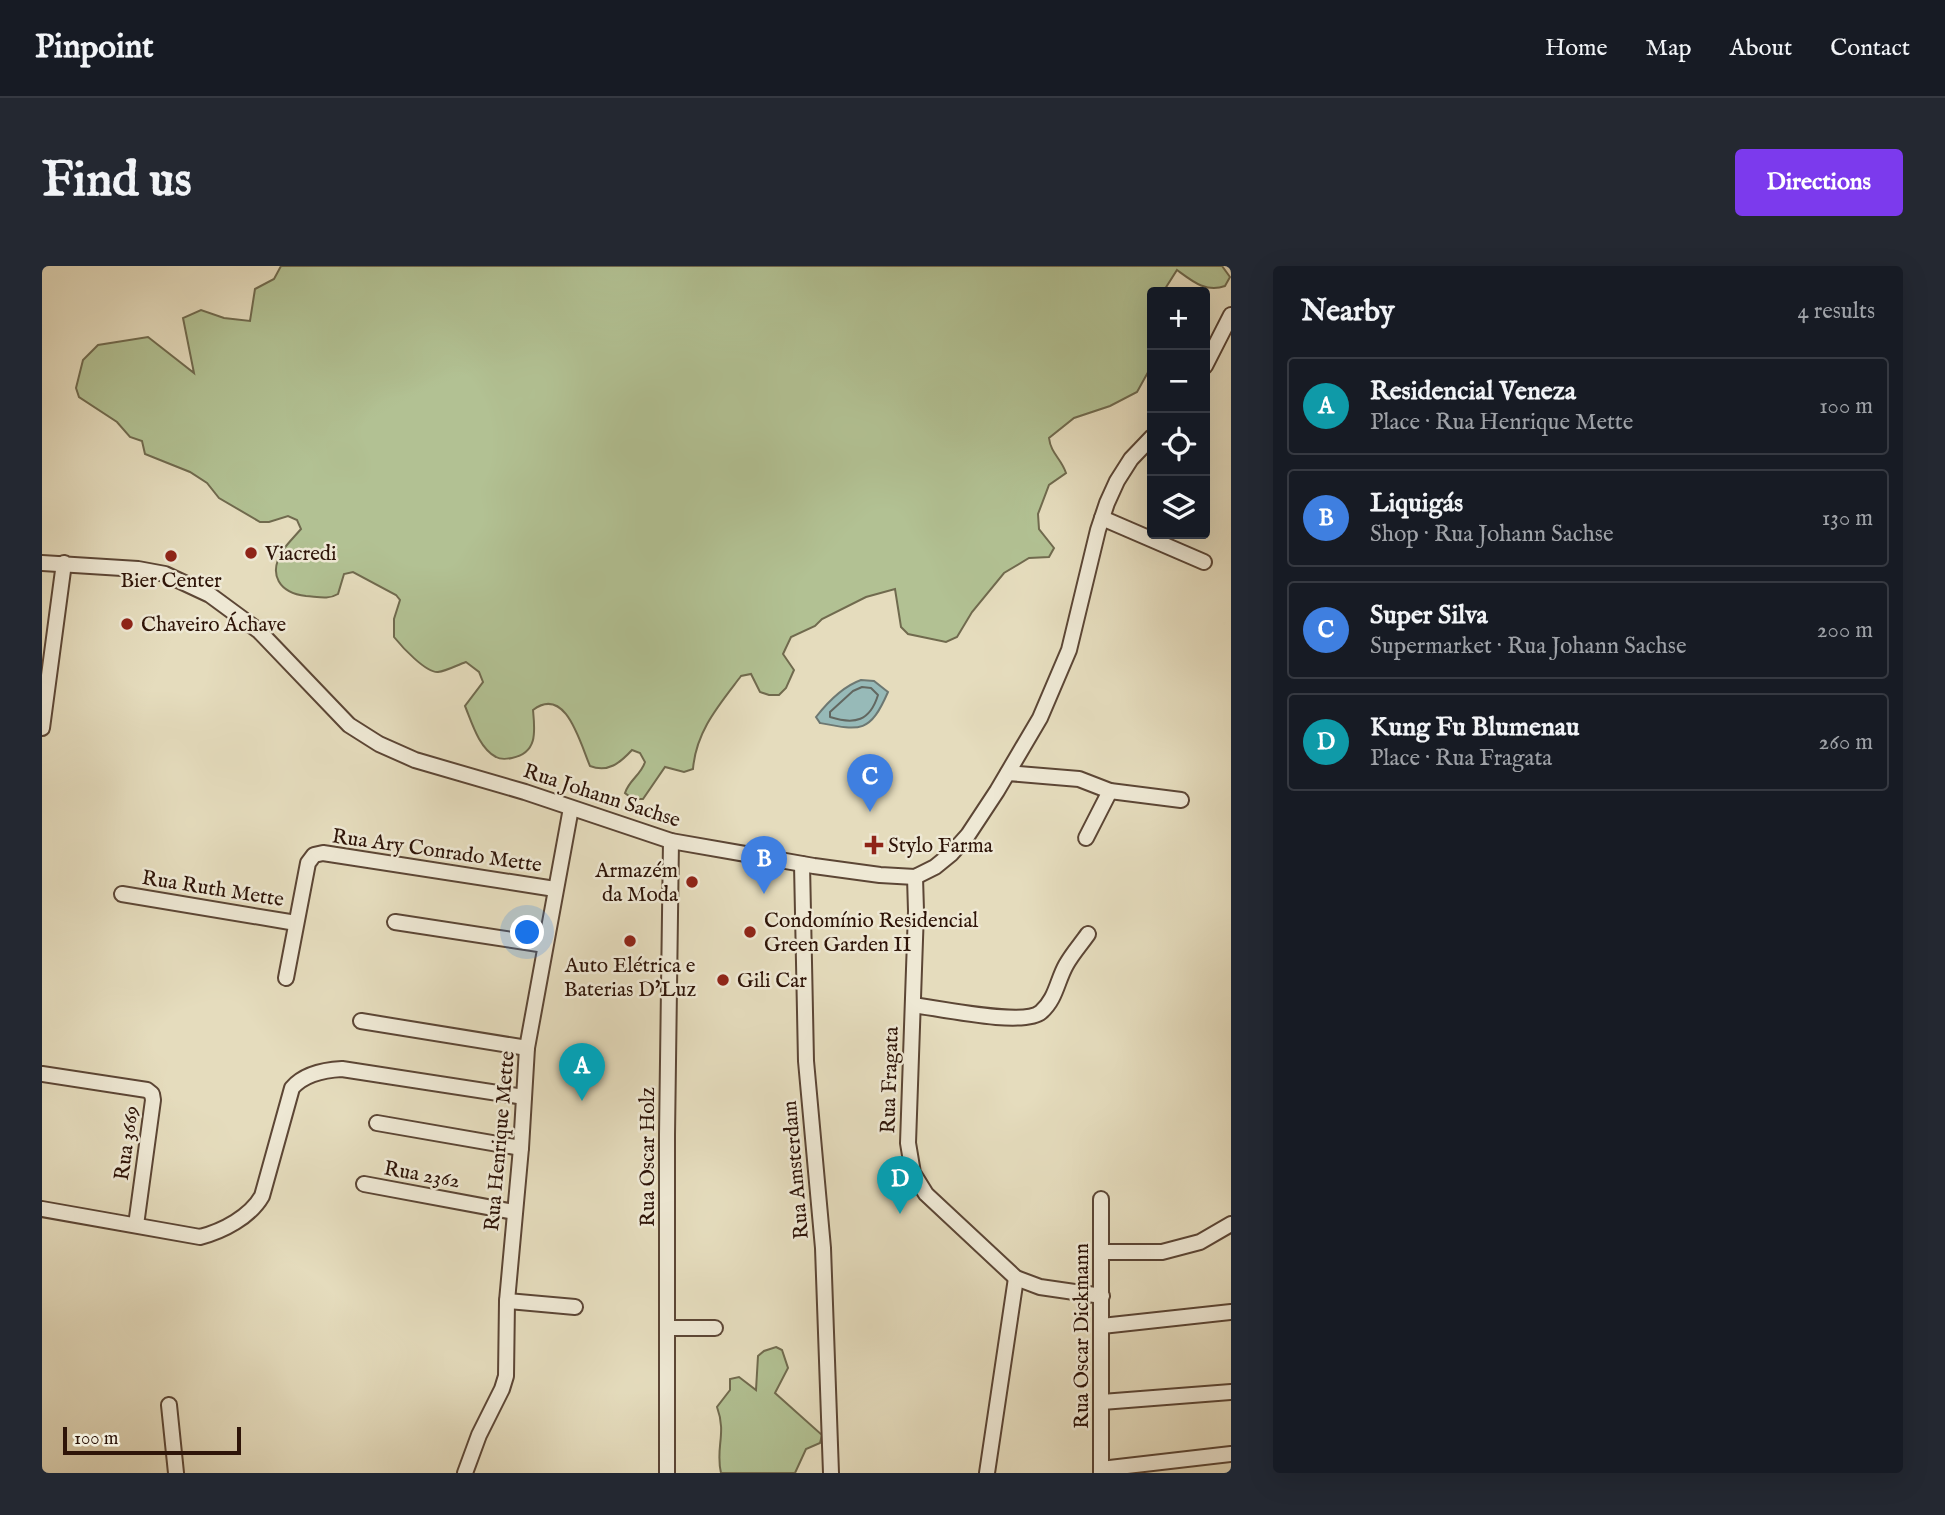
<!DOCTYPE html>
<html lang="en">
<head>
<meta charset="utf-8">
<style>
	body { margin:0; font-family:"IM FELL English",serif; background:#242831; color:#f1f3f6 }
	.controls { position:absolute; right:21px; top:21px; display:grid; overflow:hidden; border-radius:7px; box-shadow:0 7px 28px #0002 }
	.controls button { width:63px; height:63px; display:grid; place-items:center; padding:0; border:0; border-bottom:2px solid #363941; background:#171b24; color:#f1f3f6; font:35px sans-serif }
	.scale { position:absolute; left:21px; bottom:18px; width:178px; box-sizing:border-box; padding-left:7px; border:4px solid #2e1408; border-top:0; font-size:19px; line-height:24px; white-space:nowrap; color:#2e1408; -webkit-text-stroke:5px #eee8d4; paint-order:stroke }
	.you { position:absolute; left:486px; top:667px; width:24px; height:24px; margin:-18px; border:5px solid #fff; border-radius:50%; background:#1a73e8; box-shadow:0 0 0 10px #1a73e833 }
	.badge { display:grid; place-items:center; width:46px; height:46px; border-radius:50%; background:#7c3aed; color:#fff; font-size:23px; font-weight:700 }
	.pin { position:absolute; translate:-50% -58px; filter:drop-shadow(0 2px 4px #0008) }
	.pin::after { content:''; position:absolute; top:37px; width:24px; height:21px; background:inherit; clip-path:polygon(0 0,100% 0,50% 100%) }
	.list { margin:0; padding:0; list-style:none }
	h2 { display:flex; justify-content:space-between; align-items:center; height:91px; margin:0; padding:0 28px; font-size:30px }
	h2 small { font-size:23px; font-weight:400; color:#9ea1a6 }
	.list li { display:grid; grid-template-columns:46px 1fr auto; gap:21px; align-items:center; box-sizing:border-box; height:98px; margin:0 14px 14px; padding:0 14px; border:2px solid #363941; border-radius:7px }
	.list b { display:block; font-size:26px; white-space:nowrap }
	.list p { margin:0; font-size:23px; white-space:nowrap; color:#9ea1a6 }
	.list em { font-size:23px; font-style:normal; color:#9ea1a6 }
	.icon { flex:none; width:38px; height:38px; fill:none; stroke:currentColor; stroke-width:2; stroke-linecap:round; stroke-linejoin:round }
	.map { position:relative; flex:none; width:1189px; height:1207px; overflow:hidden; border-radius:7px }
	header { display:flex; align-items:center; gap:42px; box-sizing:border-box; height:98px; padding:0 35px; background:#171b24; border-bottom:2px solid #363941 }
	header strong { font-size:33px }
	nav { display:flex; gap:38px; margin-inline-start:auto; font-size:24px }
	.intro { display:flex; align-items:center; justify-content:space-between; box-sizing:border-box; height:168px; padding:0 42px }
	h1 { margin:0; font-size:49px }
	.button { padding:18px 32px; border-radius:7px; background:#7c3aed; color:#fff; font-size:24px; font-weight:700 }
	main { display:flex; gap:42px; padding:0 42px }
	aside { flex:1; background:#171b24; border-radius:7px; box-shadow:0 7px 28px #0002 }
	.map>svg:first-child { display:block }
</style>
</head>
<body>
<header>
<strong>Pinpoint</strong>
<nav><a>Home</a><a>Map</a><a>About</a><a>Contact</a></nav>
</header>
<div class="intro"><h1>Find us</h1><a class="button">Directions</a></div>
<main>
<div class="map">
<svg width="1189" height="1207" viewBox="0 0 1189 1207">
	<rect width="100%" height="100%" fill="#e5dcbd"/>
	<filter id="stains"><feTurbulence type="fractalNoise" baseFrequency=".00286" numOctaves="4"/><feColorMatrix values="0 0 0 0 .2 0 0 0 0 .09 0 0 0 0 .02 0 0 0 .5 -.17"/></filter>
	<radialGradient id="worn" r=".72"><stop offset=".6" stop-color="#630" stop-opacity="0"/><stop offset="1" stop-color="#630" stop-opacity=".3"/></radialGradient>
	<g fill="#b2c193" stroke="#706a4e" stroke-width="2">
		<path d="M239,0H1180L1188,11L1183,20C1164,27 1150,15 1135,4L1121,26H1110V99L1095,126L1068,140L1032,152L1007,172C1009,188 1019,192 1024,207L1007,219L996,248L997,263L1012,282L1007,291L987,292L962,307L930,346L915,371L904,376L866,368L859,361L853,323L824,331L780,353L773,360L749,371L741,388L752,404L744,422L737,429H727L718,426L709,408L699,410C677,439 654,465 651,503L642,506L623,501L601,533H591L583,527C587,514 599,509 603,496L598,487L590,484C578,497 566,507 548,500C538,477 524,419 491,444C493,465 496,487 470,492C465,493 459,494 454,491C437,482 430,457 423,440L441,416L437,406L424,396C415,399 405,405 396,406C384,407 360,381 352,371V353L358,334L354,329L311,306L302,308L296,328C286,334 277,331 264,330C238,327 225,309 241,284C246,277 253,270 259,263L255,254L246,250L227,256H218L177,232L165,217L148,206L103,188L100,175L88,171L75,156L37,131L34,122L41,94L56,79L106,71L152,107L141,52L159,44L182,52L208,55L213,23L232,13Z"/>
		<path d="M734,1081L740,1084L746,1102L733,1127L780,1169L778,1177L764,1183L753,1207H679C673,1182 685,1168 675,1141L688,1124V1113L697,1111L714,1124L716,1090L722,1085Z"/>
	</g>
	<path fill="#97bab8" stroke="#6d7872" stroke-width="2" d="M819,414L832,415L846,426C828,467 819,465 778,457L774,451C785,437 802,420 819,414Z"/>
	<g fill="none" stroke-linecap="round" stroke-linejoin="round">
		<path stroke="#626760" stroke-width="2" d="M820,421L829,422L836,429C828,455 813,459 788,451V446L811,425Z"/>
		<defs>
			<g id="minor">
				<path d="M1163,100L1189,49"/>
				<path d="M1060,252L1162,296"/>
				<path d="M0,297L96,303L123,308L168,329L217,365L307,459L337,478L373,494L483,526L629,575L772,600L838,609L873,611L893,601L909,588L926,569L955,525L998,452L1027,384L1056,264L1065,237L1075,215L1089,193L1110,171"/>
				<path d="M0,462L22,297"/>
				<path d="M966,507L1037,513L1068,525L1139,534"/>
				<path d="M1044,572L1068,525"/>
				<path d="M760,598L764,795L781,982L789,1207"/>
				<path d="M873,611L874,645L866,877L871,907L884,928L974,1012L998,1021L1060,1030"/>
				<path d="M80,628L254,657"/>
				<path d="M353,656L503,679"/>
				<path d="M244,712L266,597L272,589L281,587L513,623"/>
				<path d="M871,739C896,742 982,761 999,746C1014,733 1015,715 1024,699C1030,688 1039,678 1046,668"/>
				<path d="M319,755L485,782"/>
				<path d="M0,808L105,824L110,828L111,834L94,959"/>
				<path d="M335,857L479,882"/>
				<path d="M322,918L472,946"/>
				<path d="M0,943L158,971C181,965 208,951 220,930L250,822C262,808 281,804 300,803L482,831"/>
				<path d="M1060,986H1120L1158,976L1189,958"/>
				<path d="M465,1035L533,1041"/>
				<path d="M1060,1060L1189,1046"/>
				<path d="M625,1062H673"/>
				<path d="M1060,1136L1189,1126"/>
				<path d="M127,1139L134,1207"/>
				<path d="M1059,1203L1189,1188"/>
				<path d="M423,1207L437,1169L460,1123L464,1110L465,1035L479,882L485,782L529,542"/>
				<path d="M625,1207V869L629,575"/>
				<path d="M945,1207L974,1012"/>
				<path d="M1059,1207V933"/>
			</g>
		</defs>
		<use href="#minor" stroke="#5c4635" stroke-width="18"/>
		<use href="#minor" stroke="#eee8d4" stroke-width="14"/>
	</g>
	<g fill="#8f2418" stroke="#eee8d4" stroke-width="2.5">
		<circle cx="209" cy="287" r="7"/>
		<circle cx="129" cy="290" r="7"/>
		<circle cx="85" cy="358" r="7"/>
		<path d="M828.5 568.5h7v7h7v7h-7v7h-7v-7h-7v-7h7z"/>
		<circle cx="650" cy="616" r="7"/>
		<circle cx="708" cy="666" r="7"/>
		<circle cx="588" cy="675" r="7"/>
		<circle cx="681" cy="714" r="7"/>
	</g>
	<g text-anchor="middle" stroke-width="5" stroke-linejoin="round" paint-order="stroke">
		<g font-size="21" fill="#2e1408" stroke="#eee8d4" text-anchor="start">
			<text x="223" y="294">Viacredi</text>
			<text x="129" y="321" text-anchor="middle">Bier Center</text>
			<text x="99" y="365">Chaveiro Áchave</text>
			<text x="846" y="586">Stylo Farma</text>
			<text x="636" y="611" text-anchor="end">Armazém<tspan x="636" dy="24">da Moda</tspan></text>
			<text x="722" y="661">Condomínio Residencial<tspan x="722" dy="24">Green Garden II</tspan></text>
			<text x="588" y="706" text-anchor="middle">Auto Elétrica e<tspan x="588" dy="24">Baterias D'Luz</tspan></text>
			<text x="695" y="721">Gili Car</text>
		</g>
		<g font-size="21" fill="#2e1408" stroke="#eee8d4">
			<text transform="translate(560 529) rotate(18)" y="7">Rua Johann Sachse</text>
			<text transform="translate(395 584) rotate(8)" y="7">Rua Ary Conrado Mette</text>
			<text transform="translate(171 622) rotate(9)" y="7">Rua Ruth Mette</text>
			<text transform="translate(847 814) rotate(-88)" y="7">Rua Fragata</text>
			<text transform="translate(457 875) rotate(-85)" y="7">Rua Henrique Mette</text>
			<text transform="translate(84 877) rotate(-82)" y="7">Rua 3669</text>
			<text transform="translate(605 891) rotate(-90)" y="7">Rua Oscar Holz</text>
			<text transform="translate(753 904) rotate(-95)" y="7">Rua Amsterdam</text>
			<text transform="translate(380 908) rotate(10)" y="7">Rua 2362</text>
			<text transform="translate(1039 1070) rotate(-90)" y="7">Rua Oscar Dickmann</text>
		</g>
	</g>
	<rect width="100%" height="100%" filter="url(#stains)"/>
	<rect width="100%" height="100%" fill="url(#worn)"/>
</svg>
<div class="controls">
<button>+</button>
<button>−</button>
<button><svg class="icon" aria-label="locate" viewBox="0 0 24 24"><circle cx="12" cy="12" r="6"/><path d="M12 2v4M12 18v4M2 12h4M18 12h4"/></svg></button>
<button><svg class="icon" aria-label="layers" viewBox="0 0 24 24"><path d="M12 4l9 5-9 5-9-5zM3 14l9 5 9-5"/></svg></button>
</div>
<div class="scale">100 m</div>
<div class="you"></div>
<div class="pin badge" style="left:540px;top:835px;background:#0f9aa8">A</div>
<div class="pin badge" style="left:722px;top:628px;background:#3f7fe0">B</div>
<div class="pin badge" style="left:828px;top:546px;background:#3f7fe0">C</div>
<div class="pin badge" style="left:858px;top:948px;background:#0f9aa8">D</div>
</div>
<aside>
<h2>Nearby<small>4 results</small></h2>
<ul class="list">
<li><span class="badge" style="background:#0f9aa8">A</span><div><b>Residencial Veneza</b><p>Place · Rua Henrique Mette</p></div><em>100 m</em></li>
<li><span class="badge" style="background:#3f7fe0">B</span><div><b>Liquigás</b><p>Shop · Rua Johann Sachse</p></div><em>130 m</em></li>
<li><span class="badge" style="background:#3f7fe0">C</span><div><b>Super Silva</b><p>Supermarket · Rua Johann Sachse</p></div><em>200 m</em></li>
<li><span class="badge" style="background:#0f9aa8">D</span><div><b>Kung Fu Blumenau</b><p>Place · Rua Fragata</p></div><em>260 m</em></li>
</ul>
</aside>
</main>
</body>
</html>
